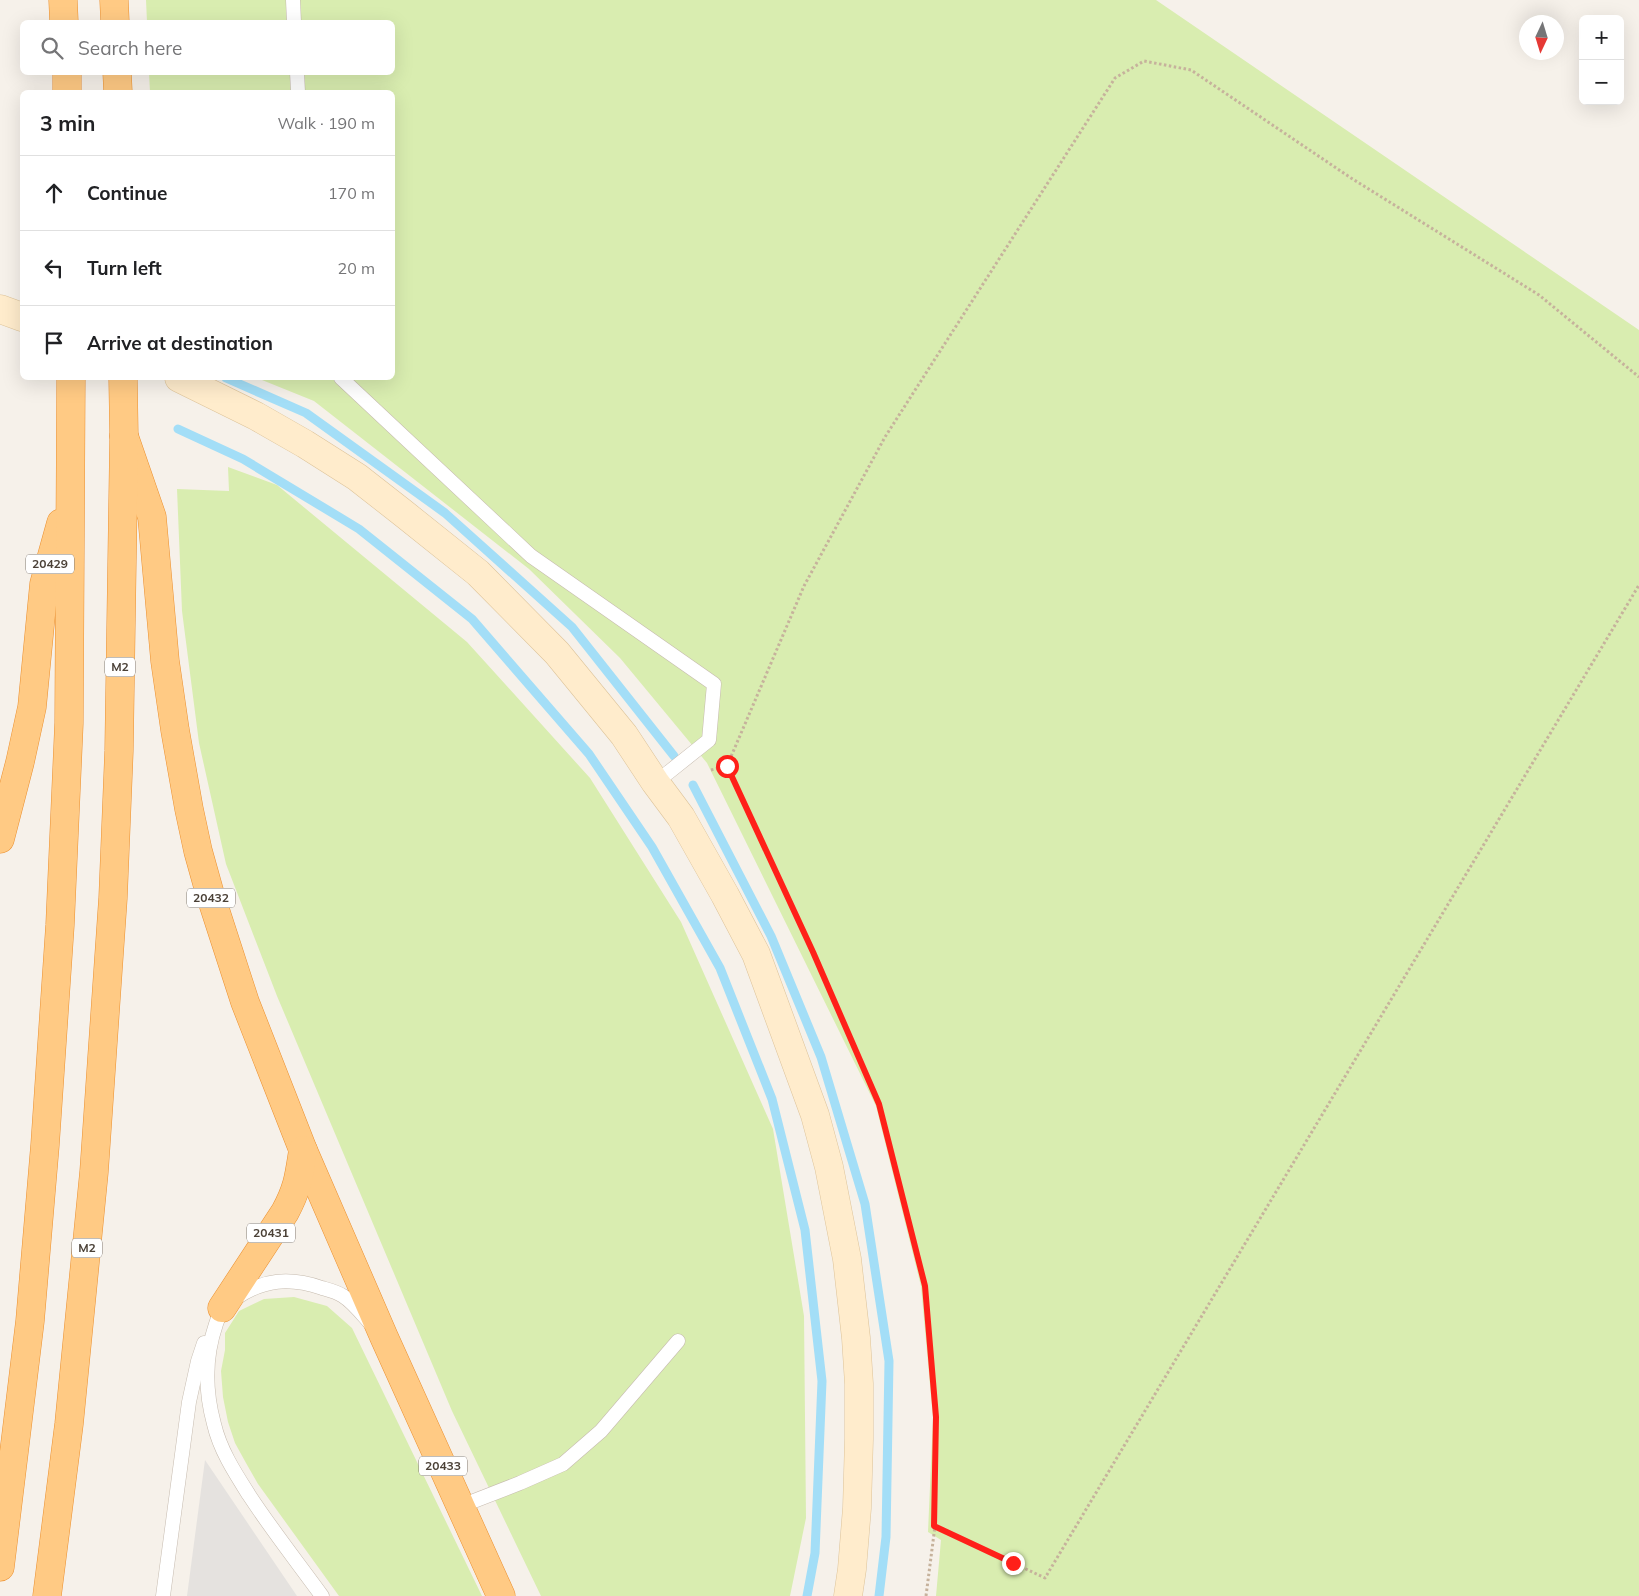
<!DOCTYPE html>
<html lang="en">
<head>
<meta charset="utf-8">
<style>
	body { margin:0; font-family:Mulish,sans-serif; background:#f2f2f2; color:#202124 }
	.controls { position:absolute; right:15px; top:15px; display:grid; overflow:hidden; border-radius:8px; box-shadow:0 5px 20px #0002 }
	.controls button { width:45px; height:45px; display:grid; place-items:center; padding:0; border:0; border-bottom:1px solid #e0e0e0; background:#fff; color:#202124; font:25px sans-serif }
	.compass { position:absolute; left:1519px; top:15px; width:45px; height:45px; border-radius:50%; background:#fff; box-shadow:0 5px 20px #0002; rotate:184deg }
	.stop { position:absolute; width:15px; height:15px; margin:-11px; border:4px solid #ff2019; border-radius:50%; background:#fff }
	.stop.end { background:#ff2019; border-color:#fff; box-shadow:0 1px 5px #0008 }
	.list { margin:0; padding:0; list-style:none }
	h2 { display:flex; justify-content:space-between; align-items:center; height:65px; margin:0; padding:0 20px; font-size:21px }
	h2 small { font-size:16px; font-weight:400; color:#757577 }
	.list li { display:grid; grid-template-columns:32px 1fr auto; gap:15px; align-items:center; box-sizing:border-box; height:75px; padding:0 20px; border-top:1px solid #e0e0e0 }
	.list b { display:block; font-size:19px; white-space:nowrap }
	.list em { font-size:16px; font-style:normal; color:#757577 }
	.icon { flex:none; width:28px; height:28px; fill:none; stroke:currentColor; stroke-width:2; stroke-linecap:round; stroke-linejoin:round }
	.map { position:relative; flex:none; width:1639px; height:1596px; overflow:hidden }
	.search { position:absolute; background:#fff; box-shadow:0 5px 20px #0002; left:20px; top:20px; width:375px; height:55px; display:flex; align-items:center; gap:12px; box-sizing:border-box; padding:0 18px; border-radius:8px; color:#757577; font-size:19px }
	.panel { position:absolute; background:#fff; box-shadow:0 5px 20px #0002; left:20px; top:90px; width:375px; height:290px; border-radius:8px }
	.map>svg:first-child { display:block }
</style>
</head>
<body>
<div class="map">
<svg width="1639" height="1596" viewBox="0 0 1639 1596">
	<rect width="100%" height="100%" fill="#f6f1ea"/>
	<g fill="#d9edb0">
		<path d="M146,0H1156L1639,330V1596H936L941,1540L928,1532L933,1418L921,1286L876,1106L707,763L620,658L529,569L314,401L257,378H392V92H150L149,73L392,72V22H147Z"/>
		<path d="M228,467L277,485L467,642L590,778L681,922L773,1129L804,1316L806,1518L790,1596H541L452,1411L277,996L226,864L199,743L182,611L177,489L229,491Z"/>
		<path d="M294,1297L327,1306L352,1328L482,1596H339L258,1484L246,1463L235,1443L228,1422L223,1397L221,1371L225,1350V1333L239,1311L264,1299Z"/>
	</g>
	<path fill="#e5e2df" d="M205,1460L297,1596H187Z"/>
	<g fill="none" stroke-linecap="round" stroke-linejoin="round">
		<g stroke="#a3def7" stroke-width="9">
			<path d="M226,378L306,413L445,513L572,627L674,756"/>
			<path d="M178,429L243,459L359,529L472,619L589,754L652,847L720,968L772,1099L805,1230L822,1381L815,1553L807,1596"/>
			<path d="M693,785L771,936L821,1057L865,1204L889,1361L886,1537L879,1596"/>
		</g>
		<defs>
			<g id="service">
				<path d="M293,0L294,22"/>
				<path d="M297,72L298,92"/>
				<path d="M341,378L531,556L714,684L709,740L669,772L655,782"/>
				<path d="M461,1506L520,1483L563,1464L601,1431L678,1341"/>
				<path d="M163,1596L189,1402L198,1361L204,1343"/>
				<path d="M322,1596C298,1563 272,1530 249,1495C235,1473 220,1450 214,1424C205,1391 205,1356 216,1324C218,1319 219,1314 221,1309C224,1305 231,1301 236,1298C264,1279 290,1277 322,1288C329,1290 337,1292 343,1296C353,1302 362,1314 370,1323"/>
			</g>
			<g id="secondary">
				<path d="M0,309L22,317"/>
				<path d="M179,378L256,416L305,444L357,477L403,513L478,573L557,653L624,735L655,782L681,817L725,895L756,954L815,1115L829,1167L847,1259L856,1338L859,1384V1439L857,1508L852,1569L848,1596"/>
			</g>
			<g id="trunk">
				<path d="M63,0L64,22"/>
				<path d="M114,0L115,22"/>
				<path d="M67,72V92"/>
				<path d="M117,72L118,92"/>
				<path d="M124,436L152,517L165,661L175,730L189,809L198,851L210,894L245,1002L303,1150L384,1337L501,1596"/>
				<path d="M0,839L20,762L32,707L44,584L61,523"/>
				<path d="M222,1308L285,1212C298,1188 299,1176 303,1150"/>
				<path d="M0,1567L30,1321L45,1145L60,925L69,723L71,378"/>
				<path d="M47,1596L69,1424L94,1172L113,898L119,751L124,436L123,378"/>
			</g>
		</defs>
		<use href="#service" stroke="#c6bbaf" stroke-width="15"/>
		<use href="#secondary" stroke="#ddc399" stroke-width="29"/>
		<use href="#trunk" stroke="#eb9030" stroke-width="29"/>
		<g stroke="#c6b29c" stroke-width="3" stroke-dasharray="2.5 2.5" stroke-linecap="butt">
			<path d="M711,770L727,766"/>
			<path d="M935,1526L1045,1578L1639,585"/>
			<path d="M926,1596L935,1526L936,1417L925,1286L879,1104L813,952L727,766L804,586L885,437L1115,78L1144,61L1191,70L1351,178L1539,295L1639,377"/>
		</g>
		<use href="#service" stroke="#fff" stroke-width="14"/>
		<use href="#secondary" stroke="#ffeccc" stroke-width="28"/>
		<use href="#trunk" stroke="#ffca84" stroke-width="28"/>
	</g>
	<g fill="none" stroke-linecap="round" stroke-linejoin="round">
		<path stroke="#ff2019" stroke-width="6" d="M727,766L813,952L879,1104L925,1286L936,1417L934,1526L1013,1563"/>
	</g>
	<g text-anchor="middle" stroke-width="4" stroke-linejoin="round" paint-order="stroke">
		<g fill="#fff" stroke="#817a73" stroke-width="1">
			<rect x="26" y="554.5" width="48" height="19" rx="4"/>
			<rect x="105" y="657.5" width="30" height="19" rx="4"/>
			<rect x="187" y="888.5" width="48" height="19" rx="4"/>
			<rect x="247" y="1223.5" width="48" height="19" rx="4"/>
			<rect x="72" y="1238.5" width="30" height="19" rx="4"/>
			<rect x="419" y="1456.5" width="48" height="19" rx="4"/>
		</g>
		<g font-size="12" font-weight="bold" fill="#4b4137">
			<text x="50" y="568">20429</text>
			<text x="120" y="671">M2</text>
			<text x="211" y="902">20432</text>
			<text x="271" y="1237">20431</text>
			<text x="87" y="1252">M2</text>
			<text x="443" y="1470">20433</text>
		</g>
	</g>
</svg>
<div class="controls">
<button>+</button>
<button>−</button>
</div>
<svg class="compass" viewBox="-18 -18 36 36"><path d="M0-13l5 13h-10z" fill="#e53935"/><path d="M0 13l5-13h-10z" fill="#757577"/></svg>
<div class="stop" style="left:727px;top:766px"></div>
<div class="stop end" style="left:1013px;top:1563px"></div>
<div class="search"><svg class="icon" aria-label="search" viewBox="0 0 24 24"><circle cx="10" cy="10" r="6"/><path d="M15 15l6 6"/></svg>Search here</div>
<section class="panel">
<h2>3 min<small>Walk · 190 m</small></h2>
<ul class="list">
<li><svg class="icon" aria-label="ahead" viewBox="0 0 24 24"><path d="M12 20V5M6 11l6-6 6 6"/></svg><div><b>Continue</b></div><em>170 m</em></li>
<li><svg class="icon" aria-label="left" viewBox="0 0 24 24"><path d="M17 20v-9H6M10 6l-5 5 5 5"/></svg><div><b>Turn left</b></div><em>20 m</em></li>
<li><svg class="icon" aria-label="arrive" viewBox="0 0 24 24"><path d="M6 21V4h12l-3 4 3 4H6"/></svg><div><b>Arrive at destination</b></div></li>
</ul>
</section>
</div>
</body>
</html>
